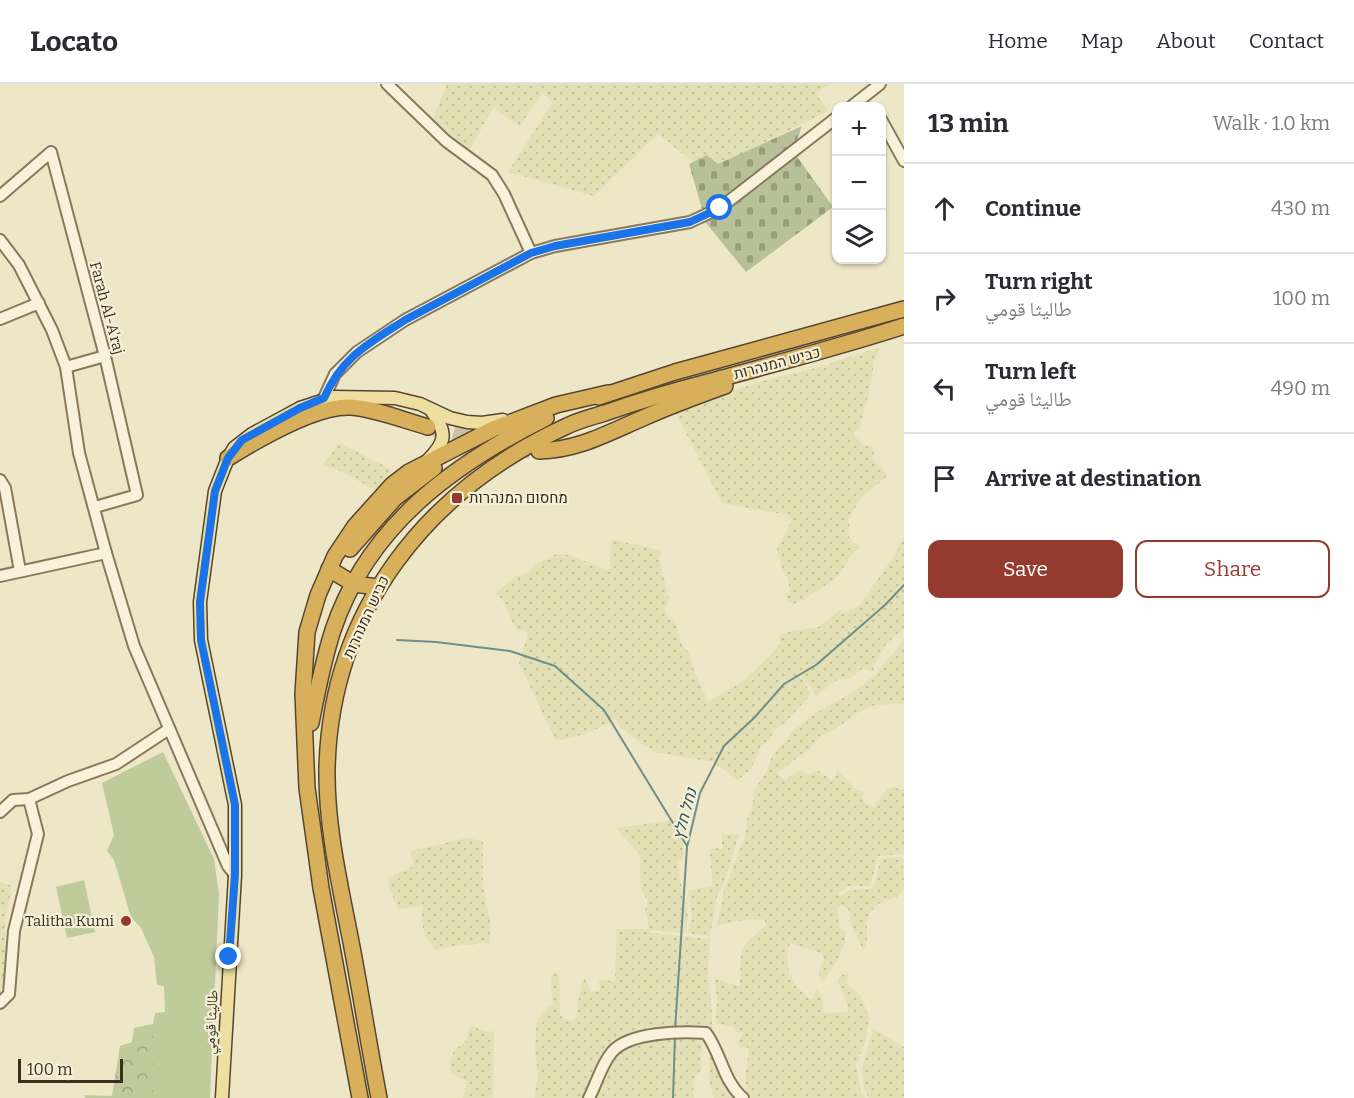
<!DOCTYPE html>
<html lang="en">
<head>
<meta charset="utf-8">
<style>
	body { margin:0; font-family:Bitter,"Noto Naskh Arabic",Heebo,serif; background:#f7f7f7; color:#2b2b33 }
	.controls { position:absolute; right:18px; top:18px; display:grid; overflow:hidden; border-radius:12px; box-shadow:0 2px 4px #0004 }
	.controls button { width:54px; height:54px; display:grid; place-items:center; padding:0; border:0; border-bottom:2px solid #e1e1e2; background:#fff; color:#2b2b33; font:30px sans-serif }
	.scale { position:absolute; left:18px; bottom:15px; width:105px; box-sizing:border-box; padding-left:6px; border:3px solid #392f20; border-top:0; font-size:16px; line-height:21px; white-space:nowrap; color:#392f20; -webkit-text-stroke:4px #f4efd6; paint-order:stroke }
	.stop { position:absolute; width:18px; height:18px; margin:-14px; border:4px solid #1a73e8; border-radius:50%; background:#fff }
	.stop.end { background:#1a73e8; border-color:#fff; box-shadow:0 2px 6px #0008 }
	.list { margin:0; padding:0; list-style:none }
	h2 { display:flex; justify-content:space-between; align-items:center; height:78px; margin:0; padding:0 24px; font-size:26px }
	h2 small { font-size:20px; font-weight:400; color:#7c7c81 }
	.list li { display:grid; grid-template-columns:39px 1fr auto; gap:18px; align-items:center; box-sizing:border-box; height:90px; padding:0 24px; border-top:2px solid #e1e1e2 }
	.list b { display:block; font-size:22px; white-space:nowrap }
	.list p { margin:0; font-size:20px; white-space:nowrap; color:#7c7c81 }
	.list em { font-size:20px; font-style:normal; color:#7c7c81 }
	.actions { display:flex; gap:12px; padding:18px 24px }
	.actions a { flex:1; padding:14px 0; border:2px solid #953a2f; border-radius:12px; text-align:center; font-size:21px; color:#953a2f }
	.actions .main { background:#953a2f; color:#fff }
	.icon { flex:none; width:33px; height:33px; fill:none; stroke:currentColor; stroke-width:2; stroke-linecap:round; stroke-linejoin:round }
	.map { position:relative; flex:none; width:904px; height:1014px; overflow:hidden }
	header { display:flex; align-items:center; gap:36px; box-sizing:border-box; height:84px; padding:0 30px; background:#fff; border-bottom:2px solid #e1e1e2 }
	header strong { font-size:28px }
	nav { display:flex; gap:33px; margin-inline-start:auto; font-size:21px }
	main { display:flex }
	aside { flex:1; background:#fff }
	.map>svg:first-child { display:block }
</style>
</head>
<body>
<header>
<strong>Locato</strong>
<nav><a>Home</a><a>Map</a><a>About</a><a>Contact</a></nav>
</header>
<main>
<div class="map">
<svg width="904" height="1014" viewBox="0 0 904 1014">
	<defs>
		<pattern id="farmland-dots" width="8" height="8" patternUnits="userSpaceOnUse" patternTransform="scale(1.5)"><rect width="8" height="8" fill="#e2e0b4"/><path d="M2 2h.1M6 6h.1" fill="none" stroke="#c3c09a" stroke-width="1.8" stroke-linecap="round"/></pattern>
		<pattern id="forest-crowns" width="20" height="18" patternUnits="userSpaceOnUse" patternTransform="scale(1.5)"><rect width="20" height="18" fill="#bfcb9b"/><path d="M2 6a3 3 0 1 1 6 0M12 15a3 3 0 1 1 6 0" fill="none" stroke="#9ca57e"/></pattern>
		<pattern id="cemetery-stones" width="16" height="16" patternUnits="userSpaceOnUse" patternTransform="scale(1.5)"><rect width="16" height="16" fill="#b7c099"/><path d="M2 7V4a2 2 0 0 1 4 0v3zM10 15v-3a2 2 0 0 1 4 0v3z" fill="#969c7c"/></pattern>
	</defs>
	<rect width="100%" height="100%" fill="#ede6c7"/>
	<g fill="url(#farmland-dots)">
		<path d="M447,0H829L816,10L828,27L718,81L707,71L693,78L658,50L594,112L508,88L553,18L542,9L520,42L493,24L469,66L433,35Z"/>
		<path d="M880,263L874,277L870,304L860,343L853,350L863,361L871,362L874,368L872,374L888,391L860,415L849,434V445L847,449L853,459L860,462L849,474L846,480L835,495L806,514L793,520L788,517L785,511L790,509L788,495L781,481L777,465L789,443L791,436L788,431L722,419L675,328L709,314L763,297L820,283Z"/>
		<path d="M339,359L392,386L376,406L336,385L323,382Z"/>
		<path d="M904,453V544L886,560L873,583L874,587L862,585L850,594L839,595L816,612L810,601L801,593L811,610L785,639L775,645L769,656L760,663L751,685L738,696L713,678L654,668L620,643L615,634L607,641L575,653L561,656L555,655L519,579L528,550L525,546L516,545L503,517L495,509L517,492L529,489L535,480L557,470L569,471L607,486L610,484L611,455L662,467L659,475L669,515L665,525L667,532L675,538L681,559L690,571L692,582L708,618L743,597L771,571L780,559L782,561L778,554L783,549L819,543L841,525L842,530L860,521L893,474Z"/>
		<path d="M904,556V619L875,621L857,629L838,643L821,652L809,665L777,689L785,696L802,685L808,691L816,687H819L832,697L838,687L855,705L865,708L862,713L864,715L863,718L874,723L887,705L893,703L904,706V770L877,772L875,785L870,802H848L838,810L841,812L849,806L871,805L874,803L881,774L900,773L903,776L904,804L898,812L878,820L869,829L867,837V858L863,867L857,850L852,844L848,825L842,821L836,824L839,831V843L845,847V858L837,877L822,898L818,887L824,876L821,869L790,859L787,869L789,889L796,902L810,916L812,915L817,905L823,916V926L825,929L848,928L847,921L838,897L841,891L849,890L846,898L861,912L869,934L865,958L856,981L861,1009L864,1014H748L742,1008L746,1005L745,993L749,966L746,962L740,964L739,957L744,948H735L733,943L716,939L717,914L714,894L737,902L740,901L741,869L746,859L766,841L765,836L748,835L717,842L724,806L745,753L747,735L752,724L754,706L767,687L772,672L795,645L814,630L857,606L874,592Z"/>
		<path d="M690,734L684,751L683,775L679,776V794L686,817L688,834L686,843L684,849L649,846L650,849L710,855L708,891L712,929V944L705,947L618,960L587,1014H534L538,993L535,964L537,935L545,927L546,923L553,921L551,899L552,891L555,888L559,890L560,931L563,934L572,937L577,933L578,918L582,899L585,895L591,908L600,907L599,896L615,897L617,845H649L645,826L648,818L641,804L640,771L616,744Z"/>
		<path d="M722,750H739L725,797L717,813L710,852L687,849L692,833L688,807L713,802L710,773L711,766L714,764L722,765Z"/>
		<path d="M467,754L483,757V803L490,837V860L482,858L473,861L463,860L435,866L425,852L421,834L423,822L398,825L389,803L388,793L414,782L411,767Z"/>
		<path d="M0,798L12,802L5,838L7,892L0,908Z"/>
		<path d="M472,943L490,948L494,947L493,1014H462L466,1005V997L450,989L451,975L454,967L468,955L467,949Z"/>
		<path d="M873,945L904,963V1014H869L864,1006L862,984Z"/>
		<path d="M692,951L701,953L703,958L700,973L701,986L695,992L693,1001L694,1014H594L611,976L621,964L642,956Z"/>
		<path d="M709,956L738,1014H714L710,1000Z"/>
	</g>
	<path fill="url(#forest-crowns)" d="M153,940V1014H85L84,1011L112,1012L120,962L132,958L134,944Z"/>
	<path fill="url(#cemetery-stones)" d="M802,42L793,67L833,123L746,188L706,139L689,80L707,71L718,80Z"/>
	<g fill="#bfcb9b">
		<path d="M163,668L214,775L219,810L210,1014H153V940L155,929L165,928L164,902L157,901L154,873L141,844L131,833L114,776L107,767L114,751L102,699Z"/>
		<path d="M84,796L95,848L67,854L56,803Z"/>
	</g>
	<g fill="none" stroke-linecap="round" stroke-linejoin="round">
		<g stroke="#6e8f8b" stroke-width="2">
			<path d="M397,556L436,558L510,567L555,582L604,626L687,762"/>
			<path d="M675,946L687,763L700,709L724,662L754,634L784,600L816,581L885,521L904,501"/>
			<path d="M673,1014L675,952"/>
		</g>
		<path stroke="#c9c1a6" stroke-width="15" stroke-dasharray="15 8" stroke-linecap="butt" d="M431,344L502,363L530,367"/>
		<defs>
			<g id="minor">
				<path d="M387,0L446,57L492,91L504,110L531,169"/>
				<path d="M852,22L880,0"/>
				<path d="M882,37L904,77"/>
				<path d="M0,112L51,68L105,272L137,411L95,423"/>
				<path d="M0,156L19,181L52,246L66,283L79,369L106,469L134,562L228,782L235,791"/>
				<path d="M0,235L39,219"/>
				<path d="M66,283L105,272"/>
				<path d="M324,314L335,290L357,268L405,236L531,169L555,162L690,138L720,124L836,34"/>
				<path d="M0,396L5,404L20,487"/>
				<path d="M0,492L106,469"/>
				<path d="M0,728L13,716L29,715L68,697L116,680L169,645"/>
				<path d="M0,919L9,910L14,847L38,750L29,715"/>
				<path d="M589,1014C597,999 601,981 612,968C629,948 681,947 706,949C721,969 723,997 743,1014"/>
			</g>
			<g id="major">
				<path d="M428,376C447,357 447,348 431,326"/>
				<path d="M222,1014L235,791V721L201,556L200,518L215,407L228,374L234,364L252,350L300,324L334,313L395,314L420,320L450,334L467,338L482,339L503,336"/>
			</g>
			<g id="highway">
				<path d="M599,313L675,288L904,225"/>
				<path d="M539,367C578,366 608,349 643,334C670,322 697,312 725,302"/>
				<path d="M228,374C257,356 317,321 351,323C376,325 403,336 428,343"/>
				<path d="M350,465L395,414L434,384"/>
				<path d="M329,485L354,500L378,503"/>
				<path d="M311,639C317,608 323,577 333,546C368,442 452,381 546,334"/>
				<path d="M360,1014L321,804L307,704L303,610L307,548L318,511L335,472L355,442L392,401L409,388L493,345L556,321L608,309"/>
				<path d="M379,1014C369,962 361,910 351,858C340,801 326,742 327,684C331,526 427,406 567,342C579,336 592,333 605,329C639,317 673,307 708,298C773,280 839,263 904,242"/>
			</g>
		</defs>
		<use href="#minor" stroke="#88795d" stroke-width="14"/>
		<use href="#major" stroke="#564631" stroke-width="15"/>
		<use href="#highway" stroke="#564631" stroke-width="18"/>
		<use href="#minor" stroke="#f8f2da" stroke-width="10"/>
		<use href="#major" stroke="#eedfa0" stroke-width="12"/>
		<use href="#highway" stroke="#d8b05b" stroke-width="15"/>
	</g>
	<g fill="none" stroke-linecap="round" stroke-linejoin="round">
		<path stroke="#1a73e8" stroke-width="8" d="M229,873L235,790V721L201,556L200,518L215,407L228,374L242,356L300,324L324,314C342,273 368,260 405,236L531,169L555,162L690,138L720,124"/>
	</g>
	<g fill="#953a2f" stroke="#f4efd6" stroke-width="2">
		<rect x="451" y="408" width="12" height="12" rx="3"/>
		<circle cx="126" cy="837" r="6"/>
	</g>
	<g text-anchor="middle" stroke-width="4.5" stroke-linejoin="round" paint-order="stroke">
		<g font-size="15" fill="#392f20" stroke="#f4efd6">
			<text transform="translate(107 224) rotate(75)" y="5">Farah Al-A'raj</text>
			<text transform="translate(777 279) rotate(-15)" y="5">כביש המנהרות</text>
			<text transform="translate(366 533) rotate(-65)" y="5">כביש המנהרות</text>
			<text transform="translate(211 938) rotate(-87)" y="5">طاليثا قومي</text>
		</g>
		<g font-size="15" fill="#392f20" stroke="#f4efd6" text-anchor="start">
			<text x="469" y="419">מחסום המנהרות</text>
			<text x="114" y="842" text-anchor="end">Talitha Kumi</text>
		</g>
		<g font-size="16" font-style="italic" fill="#305558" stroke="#f4efd6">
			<text transform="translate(684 730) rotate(-75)" y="6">נחל חלץ</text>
		</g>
	</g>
</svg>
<div class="controls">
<button>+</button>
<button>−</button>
<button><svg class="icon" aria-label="layers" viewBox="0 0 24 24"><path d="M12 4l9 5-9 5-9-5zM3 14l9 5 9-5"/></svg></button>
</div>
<div class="scale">100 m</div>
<div class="stop" style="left:720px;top:124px"></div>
<div class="stop end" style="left:229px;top:873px"></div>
</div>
<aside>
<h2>13 min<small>Walk · 1.0 km</small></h2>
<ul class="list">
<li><svg class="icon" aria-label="ahead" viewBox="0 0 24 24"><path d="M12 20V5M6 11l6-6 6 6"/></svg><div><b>Continue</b></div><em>430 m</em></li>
<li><svg class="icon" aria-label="right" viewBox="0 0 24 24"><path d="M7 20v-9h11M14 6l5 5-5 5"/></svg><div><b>Turn right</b><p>طاليثا قومي</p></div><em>100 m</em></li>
<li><svg class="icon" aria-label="left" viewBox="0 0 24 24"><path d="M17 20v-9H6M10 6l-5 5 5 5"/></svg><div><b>Turn left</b><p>طاليثا قومي</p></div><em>490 m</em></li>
<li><svg class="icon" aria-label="arrive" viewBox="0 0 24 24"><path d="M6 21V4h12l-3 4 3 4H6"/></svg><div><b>Arrive at destination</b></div></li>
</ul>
<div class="actions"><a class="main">Save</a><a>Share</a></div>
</aside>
</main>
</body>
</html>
